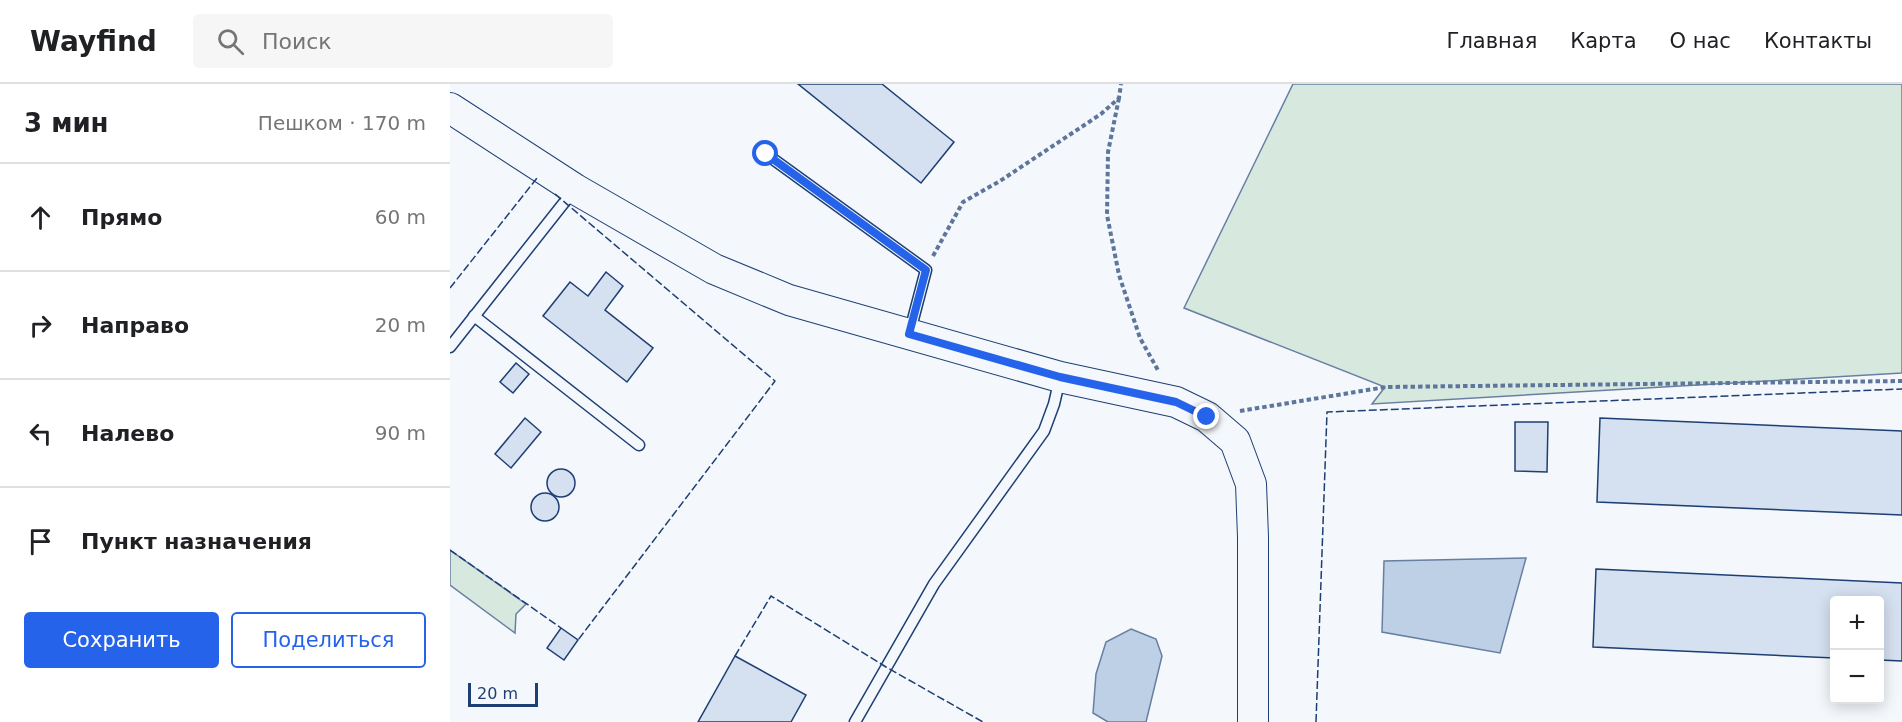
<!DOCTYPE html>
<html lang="ru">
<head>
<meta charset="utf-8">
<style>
	body { margin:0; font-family:"DejaVu Sans",sans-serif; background:#f6f6f6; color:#202124 }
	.controls { position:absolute; right:18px; bottom:18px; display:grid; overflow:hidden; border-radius:6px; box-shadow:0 3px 15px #0003 }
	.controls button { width:54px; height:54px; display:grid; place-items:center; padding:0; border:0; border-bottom:2px solid #e0e0e0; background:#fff; color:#202124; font:30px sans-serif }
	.scale { position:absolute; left:18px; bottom:15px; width:70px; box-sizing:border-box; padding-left:6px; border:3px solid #1d3f73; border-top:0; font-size:16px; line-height:21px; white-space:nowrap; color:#1d3f73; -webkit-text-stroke:4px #f4f7fb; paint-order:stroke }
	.stop { position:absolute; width:18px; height:18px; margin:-14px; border:4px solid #2563eb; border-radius:50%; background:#fff }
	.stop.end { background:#2563eb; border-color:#fff; box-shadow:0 2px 6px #0008 }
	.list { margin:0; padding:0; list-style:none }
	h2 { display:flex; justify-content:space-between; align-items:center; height:78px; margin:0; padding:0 24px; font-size:26px }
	h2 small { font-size:20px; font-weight:400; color:#757577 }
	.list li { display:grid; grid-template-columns:39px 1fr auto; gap:18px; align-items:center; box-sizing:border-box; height:108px; padding:0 24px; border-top:2px solid #e0e0e0 }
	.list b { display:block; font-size:22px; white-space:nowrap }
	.list em { font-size:20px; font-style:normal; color:#757577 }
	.actions { display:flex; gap:12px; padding:18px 24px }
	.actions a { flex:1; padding:14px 0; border:2px solid #2563eb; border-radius:6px; text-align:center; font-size:21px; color:#2563eb }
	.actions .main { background:#2563eb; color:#fff }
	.icon { flex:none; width:33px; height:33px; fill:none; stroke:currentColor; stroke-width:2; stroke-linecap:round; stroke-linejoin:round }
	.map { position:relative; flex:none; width:1452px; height:638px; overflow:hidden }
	header { display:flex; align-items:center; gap:36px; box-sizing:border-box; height:84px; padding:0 30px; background:#fff; border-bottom:2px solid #e0e0e0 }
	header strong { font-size:28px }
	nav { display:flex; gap:33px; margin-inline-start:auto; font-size:21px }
	.search { width:420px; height:54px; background:#f6f6f6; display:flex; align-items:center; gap:15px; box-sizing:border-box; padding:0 21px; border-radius:6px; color:#757577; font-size:22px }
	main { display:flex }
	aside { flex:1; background:#fff }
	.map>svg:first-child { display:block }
</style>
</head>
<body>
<header>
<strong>Wayfind</strong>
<div class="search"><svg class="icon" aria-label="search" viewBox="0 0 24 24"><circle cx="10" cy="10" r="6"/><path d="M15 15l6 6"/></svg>Поиск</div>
<nav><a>Главная</a><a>Карта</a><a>О нас</a><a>Контакты</a></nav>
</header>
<main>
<aside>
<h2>3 мин<small>Пешком · 170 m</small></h2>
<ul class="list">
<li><svg class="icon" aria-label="ahead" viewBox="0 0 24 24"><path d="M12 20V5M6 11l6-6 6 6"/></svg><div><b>Прямо</b></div><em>60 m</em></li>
<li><svg class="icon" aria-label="right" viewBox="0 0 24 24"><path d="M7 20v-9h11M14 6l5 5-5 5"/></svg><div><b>Направо</b></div><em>20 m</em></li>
<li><svg class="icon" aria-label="left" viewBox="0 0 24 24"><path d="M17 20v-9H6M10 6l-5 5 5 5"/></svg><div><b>Налево</b></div><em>90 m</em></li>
<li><svg class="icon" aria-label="arrive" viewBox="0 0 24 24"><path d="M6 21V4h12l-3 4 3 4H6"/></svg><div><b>Пункт назначения</b></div></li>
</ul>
<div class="actions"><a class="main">Сохранить</a><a>Поделиться</a></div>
</aside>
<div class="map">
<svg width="1452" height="638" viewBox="0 0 1452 638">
	<rect width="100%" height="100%" fill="#f4f7fb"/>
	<g fill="#d7e8df" stroke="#687fa3" stroke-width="1.5">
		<path d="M843,0H1452V289L922,320L935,303L734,224Z"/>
		<path d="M0,466L76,520L66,530L65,549L0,501Z"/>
	</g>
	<g fill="#bed0e5" stroke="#687fa3" stroke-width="1.5">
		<path d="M1076,474L1050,569L932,548L934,477Z"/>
		<path d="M681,545L706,555L712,572L696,638H658L643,629L646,590L656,558Z"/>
	</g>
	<g fill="#d5e0f0" stroke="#1d3f73" stroke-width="1.5">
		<path d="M348,0H432L504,58L471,99Z"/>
		<path d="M156,188L173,202L155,226L203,264L177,298L93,232L120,198L138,212Z"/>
		<path d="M66,279L79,290L63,309L50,298Z"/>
		<path d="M75,334L91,348L61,384L45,370Z"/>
		<path d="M1150,334L1452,347V431L1147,418Z"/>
		<path d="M1065,338H1098L1097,388L1065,387Z"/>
		<circle cx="111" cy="399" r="14"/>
		<circle cx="95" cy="423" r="14"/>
		<path d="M1146,485L1452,499V577L1430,576V516H1384V574L1143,563Z"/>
		<path d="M111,544L128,556L114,576L97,564Z"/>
		<path d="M285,572L356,611L341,638H248Z"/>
	</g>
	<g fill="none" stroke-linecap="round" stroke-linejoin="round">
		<defs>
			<g id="lane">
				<path d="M316,70L476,186L460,247"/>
				<path d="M24,232L189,361"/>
				<path d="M0,263L124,106"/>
				<path d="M405,638L484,500L594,347L604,320L610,294"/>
			</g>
			<path id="secondary" d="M0,24L125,105L264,185L339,216L610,293L726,318L757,333L785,357L801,400L803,453V638"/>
		</defs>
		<use href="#lane" stroke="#1d3f73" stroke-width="13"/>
		<use href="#secondary" stroke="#1d3f73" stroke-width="32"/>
		<g stroke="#5e769c" stroke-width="4" stroke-dasharray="4.5 3" stroke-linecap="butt">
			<path d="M669,14L658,68L657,131L669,191L690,254L709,288"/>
			<path d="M483,172L513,118L550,97L651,30L669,14L671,0"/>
			<path d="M790,327L936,303L1452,297"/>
		</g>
		<use href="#lane" stroke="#f4f7fb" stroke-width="10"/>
		<use href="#secondary" stroke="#f4f7fb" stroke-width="30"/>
		<g stroke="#1d3f73" stroke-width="1.5" stroke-dasharray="8 3" stroke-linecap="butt">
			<path d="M105,110L325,297L128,556"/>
			<path d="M0,204L87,94"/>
			<path d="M0,466L111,544"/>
			<path d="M285,572L321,512L436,583L533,638"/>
			<path d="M866,638L877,328L1452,305"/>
		</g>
	</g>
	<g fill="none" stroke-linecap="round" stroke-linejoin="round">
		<path stroke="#2563eb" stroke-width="8" d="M316,70L476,186L459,250L610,293L726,318L757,333"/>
	</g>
</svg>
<div class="controls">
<button>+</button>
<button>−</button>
</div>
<div class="scale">20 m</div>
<div class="stop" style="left:316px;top:70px"></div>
<div class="stop end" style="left:757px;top:333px"></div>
</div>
</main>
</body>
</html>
